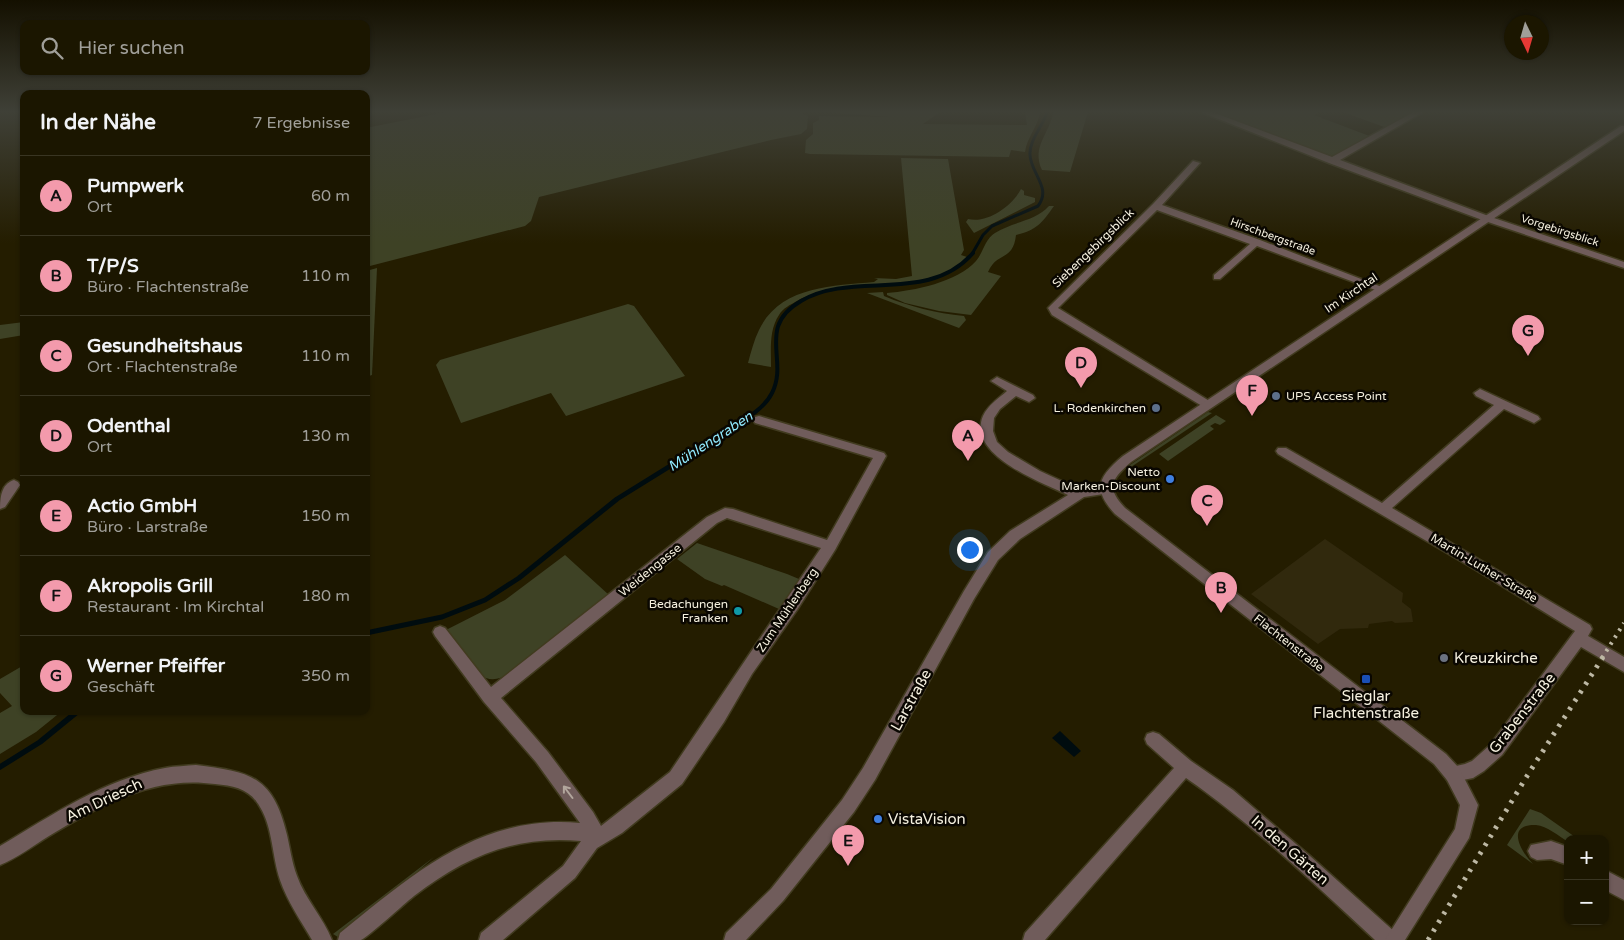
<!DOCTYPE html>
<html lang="de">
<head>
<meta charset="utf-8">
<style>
	body { margin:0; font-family:"Varela Round",sans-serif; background:#28230f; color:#f1f3f6 }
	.controls { position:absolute; right:15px; bottom:15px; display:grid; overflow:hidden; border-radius:10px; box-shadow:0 1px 4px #0004 }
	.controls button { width:45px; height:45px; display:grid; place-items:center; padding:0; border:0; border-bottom:1px solid #393522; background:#1b1600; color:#f1f3f6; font:25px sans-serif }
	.compass { position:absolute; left:1504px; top:15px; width:45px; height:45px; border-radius:50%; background:#1b1600; box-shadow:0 1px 4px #0004; rotate:175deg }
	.you { position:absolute; left:969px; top:549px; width:18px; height:18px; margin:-12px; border:4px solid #fff; border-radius:50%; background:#1a73e8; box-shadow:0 0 0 8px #1a73e833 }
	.badge { display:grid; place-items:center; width:32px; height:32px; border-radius:50%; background:#f39aac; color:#111; font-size:16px; font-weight:700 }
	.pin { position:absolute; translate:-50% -41px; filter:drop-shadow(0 1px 2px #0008) }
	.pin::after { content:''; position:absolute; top:26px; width:18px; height:15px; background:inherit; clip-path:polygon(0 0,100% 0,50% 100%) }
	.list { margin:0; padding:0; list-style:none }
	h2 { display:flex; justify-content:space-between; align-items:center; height:65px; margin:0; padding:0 20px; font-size:21px }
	h2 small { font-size:16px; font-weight:400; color:#a09f99 }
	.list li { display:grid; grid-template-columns:32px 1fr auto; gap:15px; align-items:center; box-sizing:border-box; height:80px; padding:0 20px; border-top:1px solid #393522 }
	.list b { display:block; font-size:19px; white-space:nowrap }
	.list p { margin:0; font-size:16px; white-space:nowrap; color:#a09f99 }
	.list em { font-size:16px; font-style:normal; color:#a09f99 }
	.icon { flex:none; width:28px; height:28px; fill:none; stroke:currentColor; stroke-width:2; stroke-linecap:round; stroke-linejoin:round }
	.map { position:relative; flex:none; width:1624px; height:940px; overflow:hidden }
	.search { position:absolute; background:#1b1600; box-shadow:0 1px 4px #0004; left:20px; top:20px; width:350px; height:55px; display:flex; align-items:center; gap:12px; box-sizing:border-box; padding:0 18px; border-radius:10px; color:#a09f99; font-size:19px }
	.panel { position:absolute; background:#1b1600; box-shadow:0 1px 4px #0004; left:20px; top:90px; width:350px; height:625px; border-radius:10px }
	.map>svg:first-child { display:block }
</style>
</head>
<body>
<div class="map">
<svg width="1624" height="940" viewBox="0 0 1624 940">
	<rect width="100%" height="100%" fill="#241d00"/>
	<path fill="#31290d" d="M1325,539L1403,593L1402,602L1411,609L1413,622L1395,623L1392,621L1369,624L1368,628L1340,629L1318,644L1251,594Z"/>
	<g fill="#3e4225">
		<path d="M446,112H803V114L808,116L807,129L801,134L771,140L539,197L531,221L525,226L366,267V128Z"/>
		<path d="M821,112H940L923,124L1027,125L1025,112H1040C1038,127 1027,137 1025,152L1011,150L1009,157L810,154L805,153L806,140L813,134V123L819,120V116L891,117Z"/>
		<path d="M1053,112H1088L1070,172L1042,170C1031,146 1050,134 1053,112Z"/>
		<path d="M1215,112H1320L1314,115L1372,137L1335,158L1327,157L1217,115Z"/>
		<path d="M1343,112H1415L1387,128Z"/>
		<path d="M901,158L948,159L964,250L961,255L967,257C925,301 846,274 797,301C790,305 783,308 779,315C769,330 771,349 771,367L748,363C751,352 754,340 759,330C780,286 832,286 874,282L878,279L874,278L896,279L912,276Z"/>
		<path d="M1021,189L1024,191V195L1035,198V202L974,233L966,222L968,219C988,224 1013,205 1021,189Z"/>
		<path d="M1049,206H1054C1042,223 1037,230 1016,235C1013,262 997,251 988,272L1001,276L971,315L939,311L905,303L887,295V293C913,291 958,282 976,261C983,253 985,239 995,233C1012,222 1036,221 1049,206Z"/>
		<path d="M377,268L372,375L366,377V271Z"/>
		<path d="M883,292L884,296C910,307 936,313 964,316L966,320L959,328L867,293Z"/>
		<path d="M628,304L634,306L685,376L566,416L551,393L461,423L436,365L440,360Z"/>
		<path d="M24,322V335L0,339V325Z"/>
		<path d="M1208,412L1212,413L1128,469L1127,467Z"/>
		<path d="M1216,415L1226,421L1220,425L1215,423L1210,426L1214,429L1168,461L1159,454Z"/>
		<path d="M697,543L787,574L799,579L779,609L724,585L722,586L705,579L677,559Z"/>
		<path d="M565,555L609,595L508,674C502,678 494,681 486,678C475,674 452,641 444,631L505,600Z"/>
		<path d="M24,665V711H62L36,732L0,754V713L12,706L0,693V679Z"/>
		<path d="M1530,809L1541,813L1578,839H1568V842C1559,836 1547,826 1536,825C1504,824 1522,853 1533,864L1507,845Z"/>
		<path d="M434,857L343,936L338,937L333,934Z"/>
	</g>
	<path fill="#000c0f" d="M1060,731L1081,751L1074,757L1052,738Z"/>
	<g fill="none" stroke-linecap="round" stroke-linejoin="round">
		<path stroke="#000c0f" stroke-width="3" d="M972,254L983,235L992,226L1038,206C1052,188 1031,174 1030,155C1029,140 1043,126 1047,112"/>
		<path stroke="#000c0f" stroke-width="4" d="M723,433C740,422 763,411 772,393C789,360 756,327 801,301C853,270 928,305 973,253"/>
		<path stroke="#000c0f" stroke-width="5" d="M366,633L442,617L485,600L519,578L617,499L725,432"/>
		<path stroke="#000c0f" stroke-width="5.5" d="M0,767L40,742L78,711"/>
		<defs>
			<g id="minor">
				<path d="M1201,112H1212L1332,157L1414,112H1423L1340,160L1491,217L1624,262V268L1485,221L1329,163Z"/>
				<path d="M1193,161L1200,163L1162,205L1260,240L1387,289L1382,292L1378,291L1257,246L1220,279H1214V275L1250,244L1157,210L1058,308L1211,402L1213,405L1207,409L1052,315L1048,308L1153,204Z"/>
				<path d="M997,377L1033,395L1035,398L1029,402L1016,396L1000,409L994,418L993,431L997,442L1008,452L1040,471L1079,489L1086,486L1110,487L1111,490L1110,493L1084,497L1020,539L998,560L974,599L875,780L854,812L783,901L746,940H724L726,933L771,889L842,800L863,768L964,591L988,552L1010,531L1068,495C1043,483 966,455 983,416C988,405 999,398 1007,391L991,381Z"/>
				<path d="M1480,389L1538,416L1540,419L1534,423L1504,409L1392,508L1590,625L1592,629L1588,636L1624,657V672L1581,647L1502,755L1484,771L1473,778L1453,782L1447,780L1445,774L1447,768L1465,764L1472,761L1490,745L1575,631L1471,567L1278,454L1276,451L1278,448H1286L1382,503L1494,405L1476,396L1474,393Z"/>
				<path d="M759,416L884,453L886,456L835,550L797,610L752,674L724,722L682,784L622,833L597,848L575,878L503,940H479L481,933L563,866L581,841C515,835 466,856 414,896C405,903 367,938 361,940C354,940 345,940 338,940L340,933C413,874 480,814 580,823L536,762L484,702L435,636L433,632L435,628L440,626L445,628L491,687L707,517L725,508L733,509L827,540L873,458L755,423L753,420L755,417ZM727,518L821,548L670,772L601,826L593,812L548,752L501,698L717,523Z"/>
				<path d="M14,480L18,482L20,485L5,507L0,509C0,498 1,484 14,480Z"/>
				<path d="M1153,732L1159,734L1191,761L1233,790L1310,856L1396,933L1398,940H1375C1314,884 1254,825 1186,778L1045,940H1023L1025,933L1174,768L1147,744L1145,739L1147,734Z"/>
				<path d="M196,765C251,772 273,776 287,835C290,848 292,863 297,876C305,899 323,917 332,940H312C301,921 287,901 280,880C272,857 273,828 260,807C250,789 235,786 215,784C154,775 100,805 49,836C33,846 17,858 0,865V846C52,815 105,779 165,768C175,766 186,766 196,765Z"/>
				<path d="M1551,841L1568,847V865L1551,859L1537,860L1531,857L1528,851L1531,845Z"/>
				<path d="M1605,870L1624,880V900L1605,890Z"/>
			</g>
			<path id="tertiary" d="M1621,126H1624V131L1131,462C1112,479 1105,487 1125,508L1446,754L1459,768L1478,805L1469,838L1405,940H1385L1455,829L1460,805L1447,780L1434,764L1115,514C1092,489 1098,477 1123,456Z"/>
		</defs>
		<use href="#minor" stroke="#413b1f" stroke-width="3"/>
		<use href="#tertiary" stroke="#413b1f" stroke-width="3"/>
		<use href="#minor" fill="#705c5b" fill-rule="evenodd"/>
		<use href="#tertiary" fill="#705c5b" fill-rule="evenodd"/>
		<path stroke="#bdb8a4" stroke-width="4" stroke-dasharray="2.5 5.5" stroke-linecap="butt" d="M1602,658L1624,623"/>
		<path stroke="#bdb8a4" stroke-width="5" stroke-dasharray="3 7" stroke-linecap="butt" d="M1428,940L1527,776L1603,657"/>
	</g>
	<defs><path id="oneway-shaft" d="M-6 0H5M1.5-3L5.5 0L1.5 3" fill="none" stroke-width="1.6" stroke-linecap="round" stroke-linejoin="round" transform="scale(1.25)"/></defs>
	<use stroke="#b2a69d" href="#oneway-shaft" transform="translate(568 792) rotate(-127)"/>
	<linearGradient id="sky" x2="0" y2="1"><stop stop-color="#141000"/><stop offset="0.46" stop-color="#3f4037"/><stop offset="1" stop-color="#3f4037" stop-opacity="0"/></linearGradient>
	<rect width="1624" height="243" fill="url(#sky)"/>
	<g fill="#5c6f8a" stroke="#0a0701" stroke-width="2">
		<circle cx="1276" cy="396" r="5"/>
		<circle cx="1156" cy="408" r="5"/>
	</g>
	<g fill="#3f7fe0" stroke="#0a0701" stroke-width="2">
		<circle cx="1170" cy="479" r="5"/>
		<circle cx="878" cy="819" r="5"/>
	</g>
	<circle fill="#0f9aa8" stroke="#0a0701" stroke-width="2" cx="738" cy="611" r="5"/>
	<circle fill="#6b7280" stroke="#0a0701" stroke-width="2" cx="1444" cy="658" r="5"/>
	<rect fill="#1a4fb4" stroke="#0a0701" stroke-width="2" x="1361" y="674" width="10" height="10" rx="2.5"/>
	<g text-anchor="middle" stroke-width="5" stroke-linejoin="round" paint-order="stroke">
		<g font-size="11" fill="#f5f0df" stroke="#0a0701">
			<text transform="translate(1560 230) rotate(18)" y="4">Vorgebirgsblick</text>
			<text transform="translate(1273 236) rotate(20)" y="4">Hirschbergstraße</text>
		</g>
		<g font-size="12" fill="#f5f0df" stroke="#0a0701">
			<text transform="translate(1093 248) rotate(-44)" y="4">Siebengebirgsblick</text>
			<text transform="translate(1351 293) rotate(-34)" y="4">Im Kirchtal</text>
			<text transform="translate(1484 568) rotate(31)" y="4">Martin-Luther-Straße</text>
			<text transform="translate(650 570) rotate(-39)" y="4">Weidengasse</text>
			<text transform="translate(787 610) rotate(-56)" y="4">Zum Mühlenberg</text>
			<text transform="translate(1289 643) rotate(38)" y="4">Flachtenstraße</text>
		</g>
		<g font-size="12" fill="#f5f0df" stroke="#0a0701" text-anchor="end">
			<text x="1286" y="400" text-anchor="start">UPS Access Point</text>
			<text x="1146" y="412">L. Rodenkirchen</text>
			<text x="1160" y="476">Netto<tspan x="1160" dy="14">Marken-Discount</tspan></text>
			<text x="728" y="608">Bedachungen<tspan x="728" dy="14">Franken</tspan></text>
		</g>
		<g font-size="14" font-style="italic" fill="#91eafe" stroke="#0a0701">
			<text transform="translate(710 441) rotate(-33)" y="5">Mühlengraben</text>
		</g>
		<g font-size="15" fill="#f5f0df" stroke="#0a0701" text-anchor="start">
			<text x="1454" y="663">Kreuzkirche</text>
			<text x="1366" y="701" text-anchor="middle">Sieglar<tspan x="1366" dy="17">Flachtenstraße</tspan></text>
			<text x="888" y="824">VistaVision</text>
		</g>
		<g font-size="15" fill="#f5f0df" stroke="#0a0701">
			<text transform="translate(911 700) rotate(-61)" y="5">Larstraße</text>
			<text transform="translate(1522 713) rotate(-52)" y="5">Grabenstraße</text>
			<text transform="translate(104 800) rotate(-25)" y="5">Am Driesch</text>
			<text transform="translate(1290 850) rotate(41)" y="5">In den Gärten</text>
		</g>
	</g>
</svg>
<div class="controls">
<button>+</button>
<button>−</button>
</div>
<svg class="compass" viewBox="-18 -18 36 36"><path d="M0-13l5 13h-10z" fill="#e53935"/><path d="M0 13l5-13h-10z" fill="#a09f99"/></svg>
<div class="you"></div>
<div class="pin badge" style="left:968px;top:461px">A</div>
<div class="pin badge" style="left:1221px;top:613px">B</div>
<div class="pin badge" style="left:1207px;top:526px">C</div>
<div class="pin badge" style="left:1081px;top:388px">D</div>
<div class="pin badge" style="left:848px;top:866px">E</div>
<div class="pin badge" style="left:1252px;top:416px">F</div>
<div class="pin badge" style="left:1528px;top:356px">G</div>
<div class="search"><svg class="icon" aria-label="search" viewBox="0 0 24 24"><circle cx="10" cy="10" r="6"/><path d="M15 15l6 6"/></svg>Hier suchen</div>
<section class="panel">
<h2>In der Nähe<small>7 Ergebnisse</small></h2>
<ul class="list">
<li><span class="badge">A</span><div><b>Pumpwerk</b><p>Ort</p></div><em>60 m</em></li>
<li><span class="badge">B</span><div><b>T/P/S</b><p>Büro · Flachtenstraße</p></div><em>110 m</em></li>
<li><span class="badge">C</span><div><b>Gesundheitshaus</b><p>Ort · Flachtenstraße</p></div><em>110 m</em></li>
<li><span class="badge">D</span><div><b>Odenthal</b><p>Ort</p></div><em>130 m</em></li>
<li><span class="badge">E</span><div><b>Actio GmbH</b><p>Büro · Larstraße</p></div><em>150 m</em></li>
<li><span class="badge">F</span><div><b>Akropolis Grill</b><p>Restaurant · Im Kirchtal</p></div><em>180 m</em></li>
<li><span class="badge">G</span><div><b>Werner Pfeiffer</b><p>Geschäft</p></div><em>350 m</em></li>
</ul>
</section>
</div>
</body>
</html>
